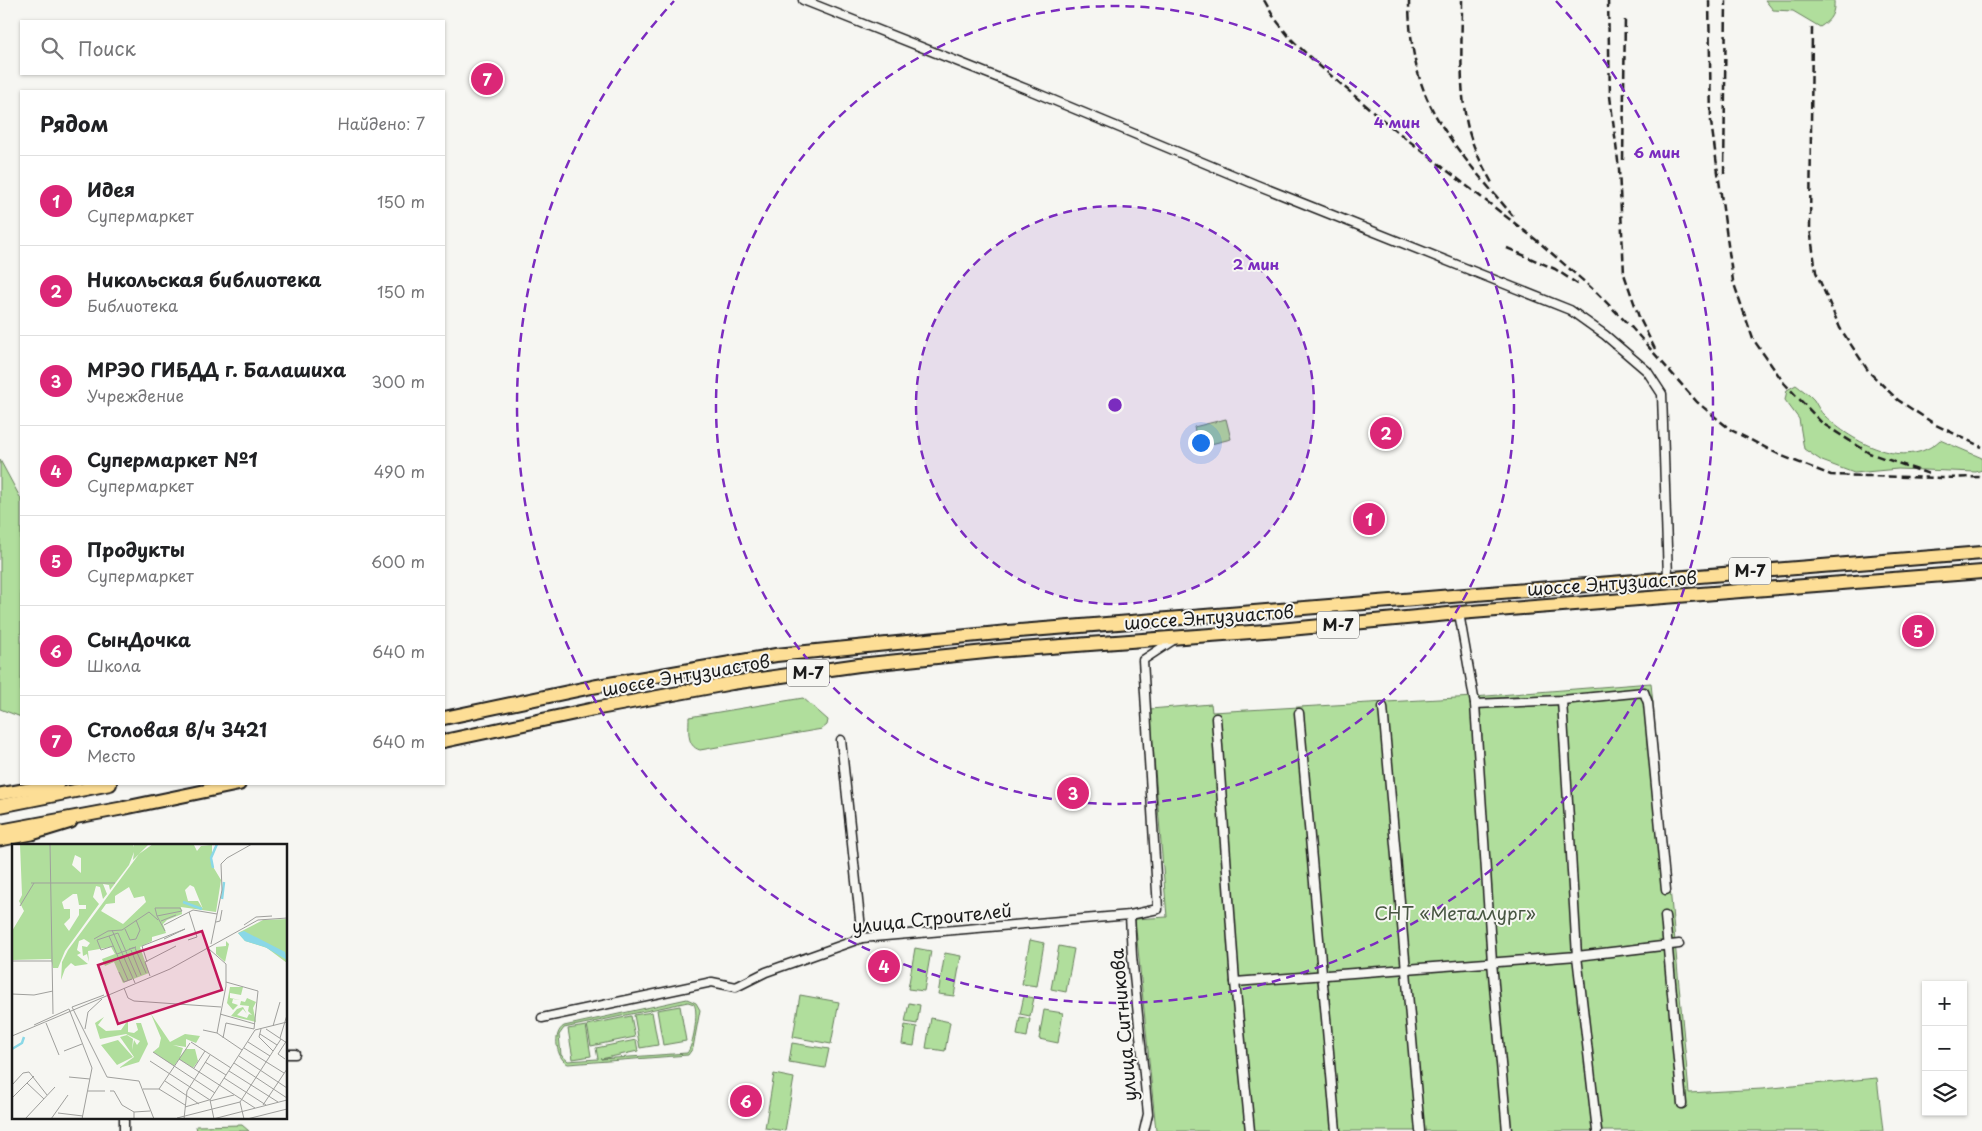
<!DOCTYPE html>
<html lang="ru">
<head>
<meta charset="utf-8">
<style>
	body { margin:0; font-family:"Playpen Sans",sans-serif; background:#f2f2f2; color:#202124 }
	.controls { position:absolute; right:15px; bottom:15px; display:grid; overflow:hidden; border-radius:0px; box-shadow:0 1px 4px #0004 }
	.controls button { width:45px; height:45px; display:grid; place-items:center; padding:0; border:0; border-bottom:1px solid #e0e0e0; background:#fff; color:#202124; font:25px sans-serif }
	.you { position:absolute; left:1200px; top:442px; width:18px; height:18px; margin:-12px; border:4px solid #fff; border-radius:50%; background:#1a73e8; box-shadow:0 0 0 8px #1a73e833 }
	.badge { display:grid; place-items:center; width:32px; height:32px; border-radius:50%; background:#db2777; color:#fff; font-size:16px; font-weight:700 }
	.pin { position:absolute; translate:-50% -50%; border:2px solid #fff; box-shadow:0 1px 5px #0006 }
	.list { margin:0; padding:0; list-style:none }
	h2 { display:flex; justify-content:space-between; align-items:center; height:65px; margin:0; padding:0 20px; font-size:21px }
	h2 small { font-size:16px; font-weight:400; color:#757577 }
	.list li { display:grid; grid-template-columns:32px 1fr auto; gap:15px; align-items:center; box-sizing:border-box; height:90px; padding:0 20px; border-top:1px solid #e0e0e0 }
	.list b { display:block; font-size:19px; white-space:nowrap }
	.list p { margin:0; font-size:16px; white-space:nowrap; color:#757577 }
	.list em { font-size:16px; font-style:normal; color:#757577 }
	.icon { flex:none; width:28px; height:28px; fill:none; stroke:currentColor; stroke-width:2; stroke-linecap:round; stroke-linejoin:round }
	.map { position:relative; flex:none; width:1982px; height:1131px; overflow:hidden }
	.search { position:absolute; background:#fff; box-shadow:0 1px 4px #0004; left:20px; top:20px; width:425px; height:55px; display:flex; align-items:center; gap:12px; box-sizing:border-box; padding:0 18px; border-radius:0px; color:#757577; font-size:19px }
	.panel { position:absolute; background:#fff; box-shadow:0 1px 4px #0004; left:20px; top:90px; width:425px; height:695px; border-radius:0px }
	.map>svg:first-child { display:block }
</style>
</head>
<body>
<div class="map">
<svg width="1982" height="1131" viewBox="0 0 1982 1131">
	<rect width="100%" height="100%" fill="#f6f6f2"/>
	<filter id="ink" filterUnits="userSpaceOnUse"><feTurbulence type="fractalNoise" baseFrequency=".02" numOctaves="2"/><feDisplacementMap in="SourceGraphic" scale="10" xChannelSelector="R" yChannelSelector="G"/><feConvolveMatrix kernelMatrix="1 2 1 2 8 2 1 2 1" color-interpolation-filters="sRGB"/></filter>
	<g filter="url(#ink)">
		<g fill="#b0de9c" stroke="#667d5c" fill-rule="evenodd">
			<path d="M1765,0H1834C1835,13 1831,20 1820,27L1793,11L1773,10Z"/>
			<path d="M1796,385C1802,390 1809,394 1814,400C1817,405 1820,412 1825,416C1852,442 1906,472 1940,440L1982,458V470L1976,472L1898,469L1854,473L1822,461L1804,449L1799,419L1785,400L1787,390Z"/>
			<path d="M1226,419L1231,439L1199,447L1194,427Z"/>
			<path d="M0,460L21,499V717L0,709Z"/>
			<path d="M1651,683L1689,1093L1762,1089L1877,1078L1883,1131H1156L1135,919L1167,917L1150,709L1211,704L1212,712L1474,697Z"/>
			<path d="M803,698L828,720L827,725L822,729L700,750C686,746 689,730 689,717Z"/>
			<path d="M1030,940L1044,943L1037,986L1022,984Z"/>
			<path d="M1059,946L1074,949L1066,992L1051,989Z"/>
			<path d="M915,948L931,951L924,991L908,989Z"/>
			<path d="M945,953L961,956L954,996L938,994Z"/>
			<path d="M800,995L839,1002L831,1044L793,1037Z"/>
			<path d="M1024,996L1034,998L1030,1016L1020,1014Z"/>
			<path d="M687,999L696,1003L700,1010L693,1048L688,1055L568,1064C556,1058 552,1033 564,1026ZM688,1002L694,1004C699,1012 693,1047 687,1053L601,1059L638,1051L636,1040L596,1048L598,1059L568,1061L561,1055L559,1035L564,1028Z"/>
			<path d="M909,1003L920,1005L917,1024L905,1022Z"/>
			<path d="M680,1006L686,1041L663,1045L657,1010Z"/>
			<path d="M1044,1010L1063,1013L1058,1043L1039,1039Z"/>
			<path d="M652,1012L658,1045L640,1048L634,1015Z"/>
			<path d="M631,1016L635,1037L591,1046L587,1025Z"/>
			<path d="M1020,1017L1030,1019L1027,1037L1017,1035Z"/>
			<path d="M931,1018L950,1022L945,1051L926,1048Z"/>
			<path d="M905,1025L917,1027L914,1046L902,1044Z"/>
			<path d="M586,1026L591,1056L573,1059L568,1029Z"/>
			<path d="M792,1043L829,1049L825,1068L789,1062Z"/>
			<path d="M774,1074L794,1078L785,1131L765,1128Z"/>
			<path d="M242,1125L249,1131H197L196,1126Z"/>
		</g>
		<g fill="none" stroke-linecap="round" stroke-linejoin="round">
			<defs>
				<g id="minor">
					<path d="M803,0L1029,90L1257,185L1570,310L1605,335L1647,371L1662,394L1668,578"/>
					<path d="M1459,613L1475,704L1492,962L1507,1131"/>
					<path d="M1562,700L1577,956L1597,1131"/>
					<path d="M1475,704L1562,700L1644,692L1648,703L1666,890"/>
					<path d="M1383,707L1420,1131"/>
					<path d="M1299,713L1336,1131"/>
					<path d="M1216,718L1235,982L1250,1131"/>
					<path d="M841,740L862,938"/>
					<path d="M1130,915L1132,956L1148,1114L1144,1131"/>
					<path d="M1665,916L1682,1104"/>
					<path d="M1235,982L1577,956L1679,944"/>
					<path d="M542,1018L712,982L736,987L766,972L862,938L1130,915L1158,909L1143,660L1175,639"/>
					<path d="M286,1054H295"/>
					<path d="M124,1117V1131"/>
				</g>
				<g id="primary">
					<path d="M0,794L58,784"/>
					<path d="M0,840L32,834L71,822"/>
				</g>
				<g id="trunk">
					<path d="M444,718L592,687L776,655L1008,632L1982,553"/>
					<path d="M444,741L594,709L732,683L859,665L995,651L1279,630L1459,613L1982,572"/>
					<path d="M0,806L110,784"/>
					<path d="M0,831L124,808L239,784"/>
				</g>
			</defs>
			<use href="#minor" stroke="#1c1c1c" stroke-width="11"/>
			<use href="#primary" stroke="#1c1c1c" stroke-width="15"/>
			<use href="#trunk" stroke="#1c1c1c" stroke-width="16"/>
			<use href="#minor" stroke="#f6f6f2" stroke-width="8"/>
			<use href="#primary" stroke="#fdde96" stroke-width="11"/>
			<use href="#trunk" stroke="#fdde96" stroke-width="12"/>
			<g stroke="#1c1c1c" stroke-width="2.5" stroke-dasharray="8 4" stroke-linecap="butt">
				<path d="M1264,0L1273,16L1290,38L1315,62L1390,126L1540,243L1596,292L1632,328L1697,402L1731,430L1782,456L1831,475L1941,478L1982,477"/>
				<path d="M1409,0C1409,29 1413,63 1424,91C1440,134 1483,180 1513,216"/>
				<path d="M1462,0C1462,39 1459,80 1466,119C1470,142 1481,163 1492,183"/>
				<path d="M1608,0L1610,96L1619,169L1624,274L1639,317L1655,349"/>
				<path d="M1709,0L1711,122L1733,281L1753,339L1784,383L1822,423L1869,453L1929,474"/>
				<path d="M1812,28L1810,229L1816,272L1840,328L1869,372L1898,400L1936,425L1982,447"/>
				<path d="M1623,160L1625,17"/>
				<path d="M1724,174L1726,0"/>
				<path d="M1507,248L1555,269L1579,285"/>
			</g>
		</g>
	</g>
	<circle cx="1115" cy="405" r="199" fill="#7b2cbf" fill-opacity=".12"/>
	<g fill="none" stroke="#7b2cbf" stroke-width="2.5" stroke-dasharray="9 6">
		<circle cx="1115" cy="405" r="199"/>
		<circle cx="1115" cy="405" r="399"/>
		<path d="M1556 1A598 598 0 1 1 674 1"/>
	</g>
	<g text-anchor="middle" stroke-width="4" stroke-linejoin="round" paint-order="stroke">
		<g fill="#f6f6f2" stroke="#5d5d5c" stroke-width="1">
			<rect x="1729" y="557.5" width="42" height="27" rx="4"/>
			<rect x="1317" y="611.5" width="42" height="27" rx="4"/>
			<rect x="787" y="659.5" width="42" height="27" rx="4"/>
		</g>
		<g font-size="16" font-weight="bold" fill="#1c1c1c">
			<text x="1750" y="577">М-7</text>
			<text x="1338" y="631">М-7</text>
			<text x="808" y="679">М-7</text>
		</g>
		<g font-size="18" fill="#1c1c1c" stroke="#f6f6f2">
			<text transform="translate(1612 584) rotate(-4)" y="6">шоссе Энтузиастов</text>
			<text transform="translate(1209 618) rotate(-4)" y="6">шоссе Энтузиастов</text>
			<text transform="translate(686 676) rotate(-10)" y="6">шоссе Энтузиастов</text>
			<text transform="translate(932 919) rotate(-6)" y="6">улица Строителей</text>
			<text transform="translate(1124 1025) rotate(-95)" y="6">улица Ситникова</text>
		</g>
		<g font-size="18" fill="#485642" stroke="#f6f6f2">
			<text x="1455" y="920">СНТ «Металлург»</text>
		</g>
	</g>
	<g transform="translate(12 844)">
		<rect width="275" height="275" fill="#f6f6f2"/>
		<path d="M8,0H121L122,3V0H137L121,16L122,8L117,21L98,46L97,41L91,40L95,50L91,55L88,43L84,42L81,53L87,60L53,107L46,124H41L39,115L0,116V87L12,67L7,57L10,51ZM63,11L69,14V29L60,21ZM61,50H65L67,61H74V65H67V71L57,87L52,80L58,74V65H52L50,58ZM141,0H185L182,1L185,7L189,2L200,1V21L209,36L204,68L169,63L170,70L155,76L151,80L154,89L140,93V97L128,103L137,129L111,139L102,118L93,122L90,115L103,110L99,103L76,107L77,118L75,110L71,112L70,102L75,103L78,99L72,95L67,97L65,106L69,109L65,111L76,120L63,122L59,119L53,125L49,136L50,118L56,106L127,10ZM178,41L182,43L191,65L186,57H176L173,46ZM117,43L122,54L132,52L134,58L111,80L89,67L94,60L103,59V52ZM275,75V119L255,104L233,97L226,89L251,76ZM214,97L217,100L213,118L204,110V103L214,102ZM218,143H231L229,151L218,149V154L228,156L221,155L220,159L226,161L221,166L215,159ZM235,154L244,158L241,164L244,178L219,172L225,165L231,163L235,170L231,165L225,171L235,174L237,170L240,171L236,167L237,162L228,161L229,157L233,158ZM139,170L158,198L173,190L188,192L184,199L174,195V203L161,201L171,204L168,213L174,205H183L186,217L181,224L167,215L162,222L141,208L147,203L149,194ZM92,173L86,181L94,187L109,186L116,176V188L122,189L126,186L124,179H129L136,200L127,218L107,224L122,213L108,193L115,191L121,195L120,206L122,196L125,201L128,197L114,190L88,195L83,179ZM106,196L121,213L105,221L89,201Z" fill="#b0de9c" fill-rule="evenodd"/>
		<path d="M232,87L273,108L275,116L253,103L233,97L226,89Z" fill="#8ad8e7"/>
		<path fill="none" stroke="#8ad8e7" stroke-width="2.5" d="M201,24L199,14L205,0M210,55L212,38M171,58L190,65M0,205L10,199L12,193"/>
		<path fill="none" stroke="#9f9f9c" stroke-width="1" d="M38,0L41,170M19,39H103M8,62L22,39M145,72L143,64H168L170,67L145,72L153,87M149,77L164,71M204,78L208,77L210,66M152,81L181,66L205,70M232,81L244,73L260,72M113,85L118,96L124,95L128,86L124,76M100,86L123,139M97,92L116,136M82,95L96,87L110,86L137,68L146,76M176,96L185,93L177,68M199,100L210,46L209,20L215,14L240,0M101,102L89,106L85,96L106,89L125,133M123,104L134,129M197,105L214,120V142L205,189M119,106L129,131M105,110L124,103L117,105M0,117H40M135,118L130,102L173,85L152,95M107,128L112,138L120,135M138,132L133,118L164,102M214,138L246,147L242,185M112,144L116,154L122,157L209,163M0,150L22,151L41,147M92,151L60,163L95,233L127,237L142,275M208,170L243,180M34,179L47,211M22,181L57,165L80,224L70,275M261,182L268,158M73,185L76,168L90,155M249,185L247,193L261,207M254,185L275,199M191,186L205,189L230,206M248,190L265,201M0,192L158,125L246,76L275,74M211,194L214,179L242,185M268,194L275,171M179,198L219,224M236,198L258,212M232,204L272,229M52,207L70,200M141,208L203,249M227,212L275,244M167,215L243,264M273,215L266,210L275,196M138,217L198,256M193,218L214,231M222,219L275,254M182,224L193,207M217,227L266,258M57,233L78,235M212,234L254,261M153,237L187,260M15,239L32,255M0,241L11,229L17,228L35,251M131,245H147L173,261M147,245L178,199M76,247H93M98,247H102L110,261L122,268V275M0,254L22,232M198,257L222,251M251,261L275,225M173,263L197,256M122,268L138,267M46,269L71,272M165,274L228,258M13,275L43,243M39,275L56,251M172,275L175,247L198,211M201,275L275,256M202,275L198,256L243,186L275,178M232,275L228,258L269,195M235,275L275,265"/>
		<path fill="#c2185b" fill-opacity="0.15" stroke="#c2185b" stroke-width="2.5" d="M190,87L210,146L106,180L86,121Z"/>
		<rect width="275" height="275" fill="none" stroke="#1c1c1c" stroke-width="2.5"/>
	</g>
	<circle cx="1115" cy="405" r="8" fill="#7b2cbf" stroke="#f6f6f2" stroke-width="2.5"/>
	<g font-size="15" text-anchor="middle" font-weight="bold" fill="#7b2cbf" stroke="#f6f6f2" stroke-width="4" stroke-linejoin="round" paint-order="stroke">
		<text x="1397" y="128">4 мин</text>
		<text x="1657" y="158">6 мин</text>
		<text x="1256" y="270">2 мин</text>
	</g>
</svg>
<div class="controls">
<button>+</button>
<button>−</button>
<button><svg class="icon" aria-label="layers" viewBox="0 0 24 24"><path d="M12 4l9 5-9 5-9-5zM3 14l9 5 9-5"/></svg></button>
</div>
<div class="you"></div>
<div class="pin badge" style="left:1369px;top:519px">1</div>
<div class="pin badge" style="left:1386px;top:433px">2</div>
<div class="pin badge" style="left:1073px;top:793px">3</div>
<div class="pin badge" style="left:884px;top:966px">4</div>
<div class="pin badge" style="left:1918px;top:631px">5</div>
<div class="pin badge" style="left:746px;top:1101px">6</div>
<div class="pin badge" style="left:487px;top:79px">7</div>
<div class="search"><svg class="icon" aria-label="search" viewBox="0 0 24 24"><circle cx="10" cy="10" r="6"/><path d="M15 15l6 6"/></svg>Поиск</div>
<section class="panel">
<h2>Рядом<small>Найдено: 7</small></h2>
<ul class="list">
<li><span class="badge">1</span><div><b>Идея</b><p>Супермаркет</p></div><em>150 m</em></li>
<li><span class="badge">2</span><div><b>Никольская библиотека</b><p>Библиотека</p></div><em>150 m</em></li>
<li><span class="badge">3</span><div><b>МРЭО ГИБДД г. Балашиха</b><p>Учреждение</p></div><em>300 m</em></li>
<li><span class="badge">4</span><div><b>Супермаркет №1</b><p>Супермаркет</p></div><em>490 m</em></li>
<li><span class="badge">5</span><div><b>Продукты</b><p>Супермаркет</p></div><em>600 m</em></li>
<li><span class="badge">6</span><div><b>СынДочка</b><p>Школа</p></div><em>640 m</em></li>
<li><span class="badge">7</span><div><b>Столовая в/ч 3421</b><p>Место</p></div><em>640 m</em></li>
</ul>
</section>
</div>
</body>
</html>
